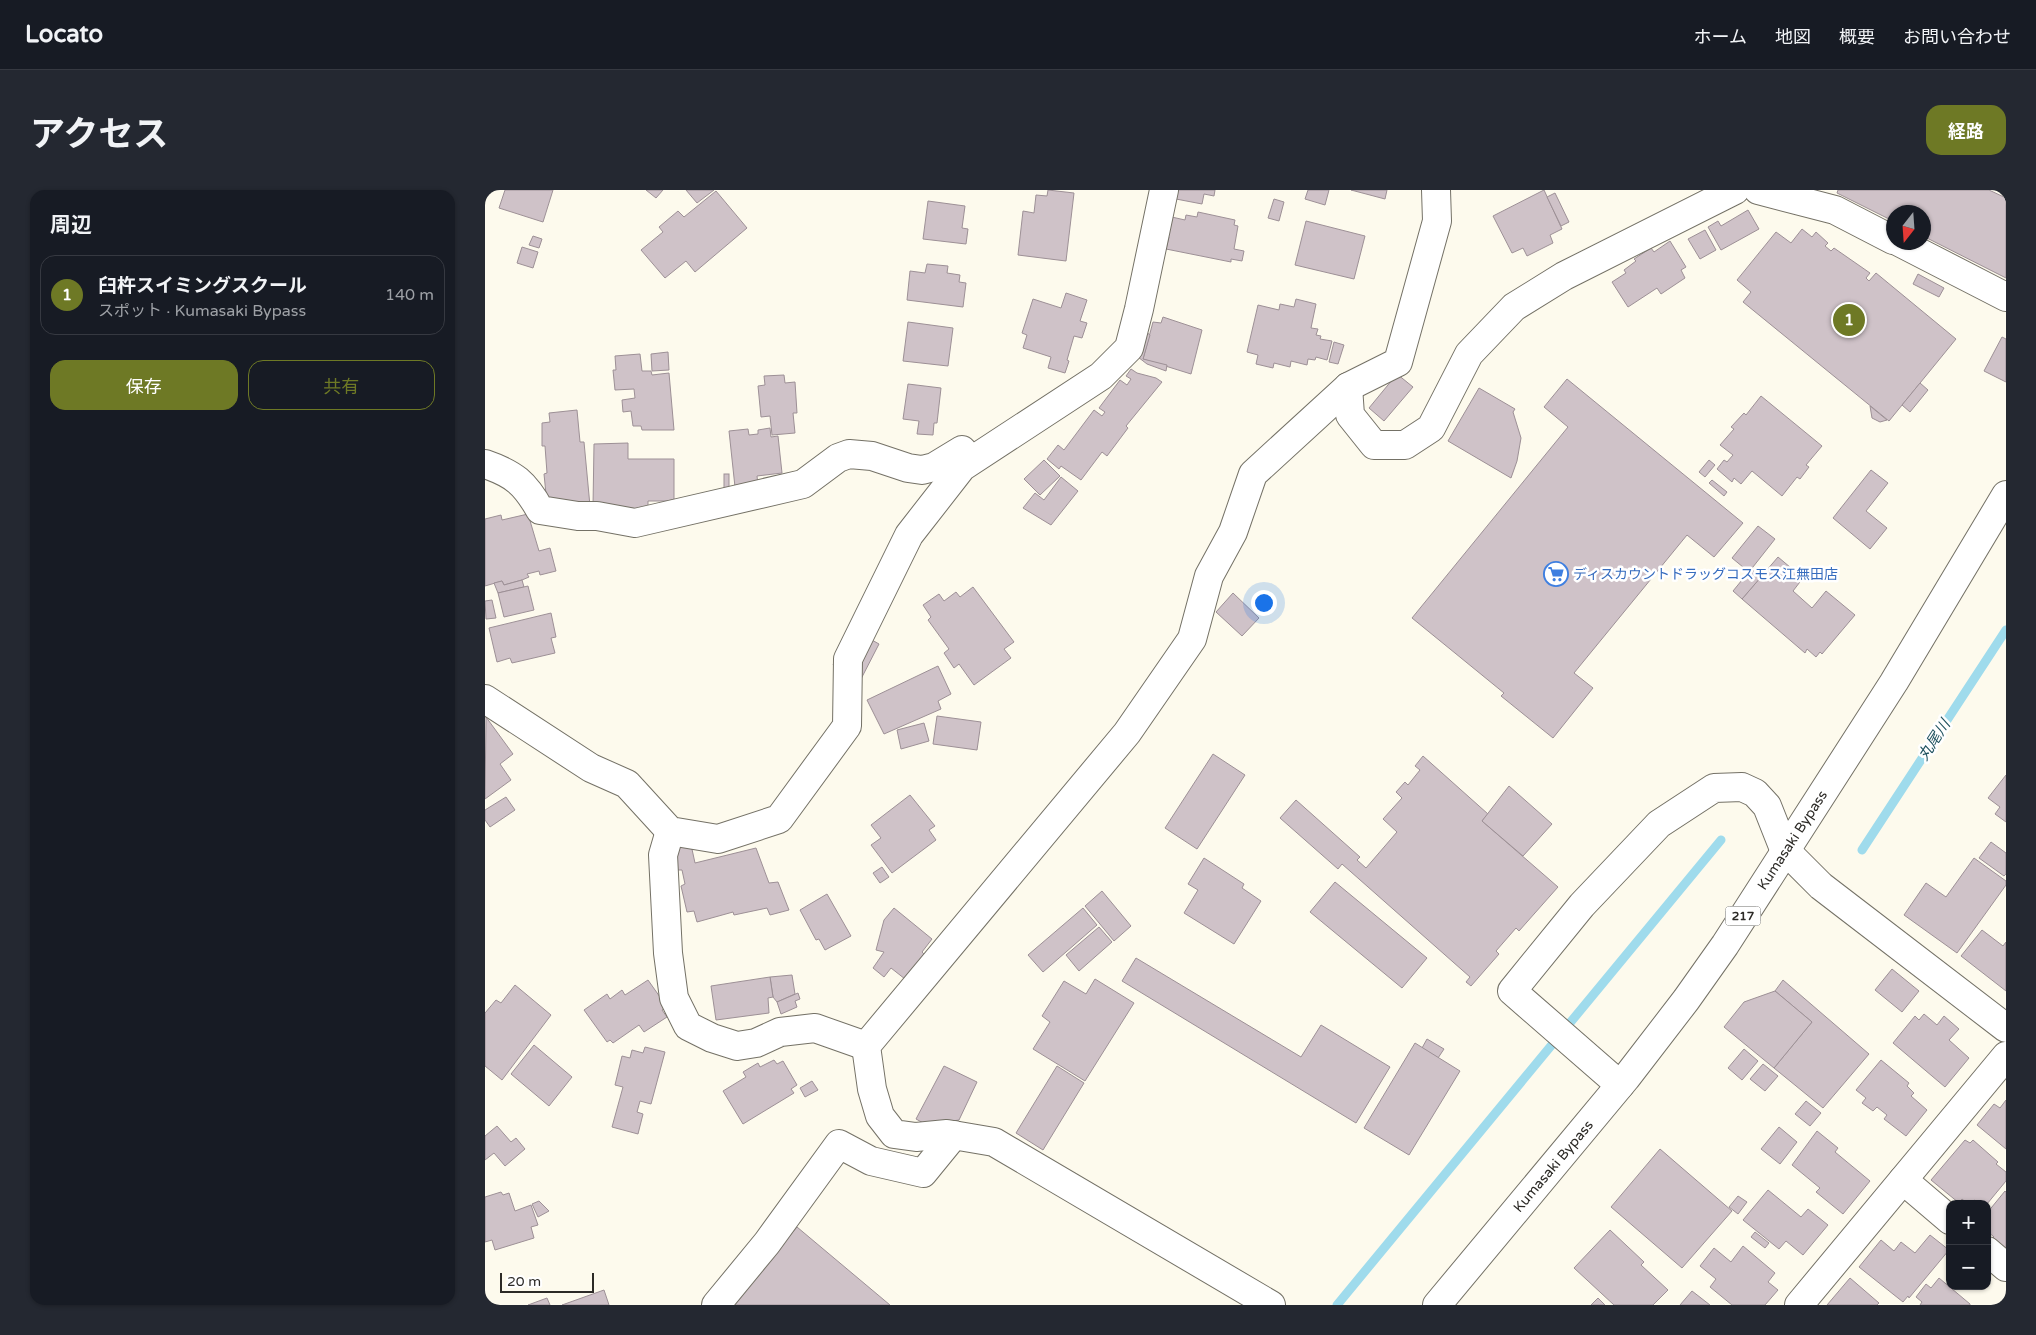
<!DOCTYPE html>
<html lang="ja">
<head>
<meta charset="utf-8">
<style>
	body { margin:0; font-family:"Varela Round","Noto Sans JP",sans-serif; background:#242831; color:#f1f3f6 }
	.controls { position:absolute; right:15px; bottom:15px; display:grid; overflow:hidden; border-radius:10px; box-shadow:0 1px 4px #0004 }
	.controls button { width:45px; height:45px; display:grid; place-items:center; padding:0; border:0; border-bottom:1px solid #363941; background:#171b24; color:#f1f3f6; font:25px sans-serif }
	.compass { position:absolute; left:1401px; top:15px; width:45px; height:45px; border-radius:50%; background:#171b24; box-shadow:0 1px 4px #0004; rotate:197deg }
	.scale { position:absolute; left:15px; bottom:12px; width:94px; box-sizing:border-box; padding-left:5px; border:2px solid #2c2a26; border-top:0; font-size:14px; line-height:18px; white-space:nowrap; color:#2c2a26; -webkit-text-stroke:4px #fff; paint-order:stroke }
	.you { position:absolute; left:778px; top:412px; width:18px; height:18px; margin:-12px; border:4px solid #fff; border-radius:50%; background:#1a73e8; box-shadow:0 0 0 8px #1a73e833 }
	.badge { display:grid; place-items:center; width:32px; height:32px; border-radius:50%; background:#6e7925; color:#fff; font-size:16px; font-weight:700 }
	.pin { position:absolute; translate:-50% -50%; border:2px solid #fff; box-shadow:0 1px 5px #0006 }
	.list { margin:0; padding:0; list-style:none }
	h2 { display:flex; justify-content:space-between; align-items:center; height:65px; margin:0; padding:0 20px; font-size:21px }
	h2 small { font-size:16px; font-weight:400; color:#9ea1a6 }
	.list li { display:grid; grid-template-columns:32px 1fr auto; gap:15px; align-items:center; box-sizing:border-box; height:80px; margin:0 10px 10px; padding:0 10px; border:1px solid #363941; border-radius:15px }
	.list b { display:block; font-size:19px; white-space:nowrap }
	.list p { margin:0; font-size:16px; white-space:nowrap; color:#9ea1a6 }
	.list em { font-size:16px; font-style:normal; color:#9ea1a6 }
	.actions { display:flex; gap:10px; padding:15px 20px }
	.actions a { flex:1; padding:11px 0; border:1px solid #6e7925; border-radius:15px; text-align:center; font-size:18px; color:#6e7925 }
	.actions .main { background:#6e7925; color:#fff }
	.map { position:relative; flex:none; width:1521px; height:1115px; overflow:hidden; border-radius:15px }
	header { display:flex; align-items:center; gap:30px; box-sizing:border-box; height:70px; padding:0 25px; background:#171b24; border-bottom:1px solid #363941 }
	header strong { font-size:24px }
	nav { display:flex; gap:28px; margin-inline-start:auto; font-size:18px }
	.intro { display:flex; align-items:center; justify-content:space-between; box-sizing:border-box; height:120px; padding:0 30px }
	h1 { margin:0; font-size:35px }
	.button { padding:12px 22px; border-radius:15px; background:#6e7925; color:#fff; font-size:18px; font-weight:700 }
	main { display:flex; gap:30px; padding:0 30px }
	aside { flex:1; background:#171b24; border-radius:15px; box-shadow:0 1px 4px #0004 }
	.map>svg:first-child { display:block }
</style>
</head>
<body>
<header>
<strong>Locato</strong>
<nav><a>ホーム</a><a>地図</a><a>概要</a><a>お問い合わせ</a></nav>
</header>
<div class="intro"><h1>アクセス</h1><a class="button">経路</a></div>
<main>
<aside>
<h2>周辺<small></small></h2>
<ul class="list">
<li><span class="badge">1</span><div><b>臼杵スイミングスクール</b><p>スポット · Kumasaki Bypass</p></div><em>140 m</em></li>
</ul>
<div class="actions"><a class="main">保存</a><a>共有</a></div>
</aside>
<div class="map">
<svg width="1521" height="1115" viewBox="0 0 1521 1115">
	<rect width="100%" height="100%" fill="#fdfaed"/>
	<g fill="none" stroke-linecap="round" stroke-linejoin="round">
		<g stroke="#9fdbec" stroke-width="9">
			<path d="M1377,660L1521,440"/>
			<path d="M852,1115L1236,650"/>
		</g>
	</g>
	<g fill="#cfc2c8" stroke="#9d9096">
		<path d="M20,0H68L58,32L14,18Z"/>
		<path d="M161,0H178L171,8Z"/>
		<path d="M201,0H229L212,13Z"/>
		<path d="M563,0L589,3L581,71L533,65L538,21L549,23L551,5L562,6Z"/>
		<path d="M684,0H730L729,6L719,4L717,14L691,9Z"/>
		<path d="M823,0H844L840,15L820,9Z"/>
		<path d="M866,0H902L900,9Z"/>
		<path d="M1059,0L1077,39L1065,45L1068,53L1042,66L1038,58L1027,63L1008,26Z"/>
		<path d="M1353,0H1504L1521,8V88L1438,46V22H1408V31L1352,3Z"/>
		<path d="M231,1L262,38L210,82L201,71L180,88L156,60L178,42L174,37L193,21L199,27Z"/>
		<path d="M1070,3L1084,32L1076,36L1062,7Z"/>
		<path d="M789,9L799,12L794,31L783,28Z"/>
		<path d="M443,11L480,16L477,38L483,39L481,54L438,49Z"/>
		<path d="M1263,20L1274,39L1236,60L1223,37L1233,31L1236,36Z"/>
		<path d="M713,22L750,30L749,35L753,36L749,59L759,61L757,71L746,69V72L681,59L684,47L674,46L678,25L700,30L701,25L712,27Z"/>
		<path d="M821,31L880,46L869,89L810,75Z"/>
		<path d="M1317,39L1327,47L1331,42L1343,53L1340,56L1346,61L1349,58L1385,83L1381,88L1384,91L1391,83L1471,149L1404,231L1258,112L1266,102L1252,90L1291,42L1306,53Z"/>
		<path d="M1220,40L1231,60L1215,69L1203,49Z"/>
		<path d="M48,46L57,49L54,58L44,55Z"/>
		<path d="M1185,51L1201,77L1196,80L1200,88L1176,104L1172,98L1143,117L1127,92L1141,83L1139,80L1151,71L1149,69L1166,58L1169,62Z"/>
		<path d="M37,57L53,62L48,78L32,73Z"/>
		<path d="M442,74L463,76L462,83L475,85L474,92L481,93L478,117L422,110L425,81L440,83Z"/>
		<path d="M1433,84L1459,98L1454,107L1428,94Z"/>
		<path d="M581,103L602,110L595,131L602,133L597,148L589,146L582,170L584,171L580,183L563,178L566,167L538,158L542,145L537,143L548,109L576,118Z"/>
		<path d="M811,109L831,114L826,138L833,139L831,145L836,146L835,149L847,151L842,170L831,167L830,170L823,169L822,175L806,171L805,177L789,173L788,178L771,174L773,165L762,162L773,115L794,120L795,114L809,117Z"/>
		<path d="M678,127L717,140L706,184L658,169L668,132L676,133Z"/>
		<path d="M423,132L468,138L463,176L418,171Z"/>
		<path d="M650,133L665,145L658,169L682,175L681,181L662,174L640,157Z"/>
		<path d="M1517,147L1521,149V192L1499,181Z"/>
		<path d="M849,152L859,155L853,174L844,172Z"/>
		<path d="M183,162L184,180L167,181L166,164Z"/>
		<path d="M155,164L157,181H166L167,185L184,183L189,240H157L156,236H148L146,221L138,222L137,210L150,208L149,199L130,200L128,180H131L130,166Z"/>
		<path d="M646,179L652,183L671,188L677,192L641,236L643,238L622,266L617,262L596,290L576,276L574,279L562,269L573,255L579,260L609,220L617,226L620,222L614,218L635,190L642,195L646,189L641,186Z"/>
		<path d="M912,184L928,197L899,231L884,218Z"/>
		<path d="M299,185L300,193L310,192L312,223H308L310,243L287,245L285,226L276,227L273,196L280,195L279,186Z"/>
		<path d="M1082,189L1258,333L1229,367L1202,345L1089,483L1108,498L1068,548L1016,506L1019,503L927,428L1083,237L1059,217Z"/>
		<path d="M1435,193L1443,200L1425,222L1417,215Z"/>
		<path d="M423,194L456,198L452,233H449L448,245L432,244L434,231L418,229Z"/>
		<path d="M994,198L1030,219L1028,222L1036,248L1032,271L1026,288L963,251Z"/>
		<path d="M1276,206L1337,256L1321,275L1324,277L1315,289L1312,287L1297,306L1267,281L1256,294L1249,288L1247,292L1232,279L1239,270L1242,272L1248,265L1235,255L1249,239L1246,237L1259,223L1261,225Z"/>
		<path d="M1385,216L1402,230L1395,232L1387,228Z"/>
		<path d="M92,220L95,252H99L105,316L62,314L59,284L62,283L60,256H57V233L65,232L64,223Z"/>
		<path d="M285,238L286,247L293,246L297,283L272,286L273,295L250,297L244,241L263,239L264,245L273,244V240Z"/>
		<path d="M143,253V269H189V311H163V323L108,316L109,254Z"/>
		<path d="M559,270L575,286L555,305L539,289Z"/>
		<path d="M1224,270L1230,275L1220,287L1214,282Z"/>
		<path d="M1386,280L1403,293L1381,321L1402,338L1385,359L1348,328Z"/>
		<rect x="239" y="284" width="5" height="19"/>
		<path d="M576,287L593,301L566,335L538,318L550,303L559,310Z"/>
		<path d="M1227,290L1242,302L1239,306L1224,293Z"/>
		<path d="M43,324L54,361L65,358L71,381L55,385L54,381L42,384L44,387L37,390L19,395L17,391L0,396V329L16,325L17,330Z"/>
		<path d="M1273,336L1290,349L1264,382L1247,368Z"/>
		<path d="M1293,367L1318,388L1308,401L1327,418L1341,401L1370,425L1337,464L1335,462L1331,467L1322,459L1320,463L1257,409Z"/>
		<path d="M1266,379L1276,387L1257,409L1248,401Z"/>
		<path d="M37,390L39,397L13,403L9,393L17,391L19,395Z"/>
		<path d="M43,396L49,420L19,427L13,403Z"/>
		<path d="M488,397L529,452L519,459L526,468L489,495L474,474L469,478L459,463L464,459L443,430L446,427L438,415L454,404L459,411L471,402L475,407Z"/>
		<path d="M748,403L774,428L757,446L731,422Z"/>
		<path d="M7,410L11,428L1,429L0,411Z"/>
		<path d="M66,423L71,447L66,448L70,463L27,473L25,468L12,472L4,438Z"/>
		<path d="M371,441L394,454L376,489L348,475L363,448Z"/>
		<path d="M453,476L466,504L453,511L456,519L399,544L382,510Z"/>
		<path d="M452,526L496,532L492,560L448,554Z"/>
		<path d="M1,527L28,564L15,574L26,590L0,609Z"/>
		<path d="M439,533L444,551L416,559L412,540Z"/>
		<path d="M728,564L760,585L712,659L680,638Z"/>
		<path d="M938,566L1003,624L997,631L1073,697L1034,741L1031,738L1011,761L1014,764L986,796L981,792L985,787L857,674L853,679L795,628L811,610L875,667L872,670L881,678L912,642L898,629L917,608L911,602L920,592L923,595L935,580L930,576Z"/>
		<path d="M1521,585V632L1510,624L1515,617L1503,608Z"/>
		<path d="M1024,596L1067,634L1038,666L997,631Z"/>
		<path d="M425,605L450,636L444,640L451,650L407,683L386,655L396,648L386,635Z"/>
		<path d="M21,607L30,620L5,637L0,630V620Z"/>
		<path d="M205,650L210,673L271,658L284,693L293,692L304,720L285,725L282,718L249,725L248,722L212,732L209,721L202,722L196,696L200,694L197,680H190L189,652Z"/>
		<path d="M1506,652L1521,663V684L1519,686L1494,668Z"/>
		<path d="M719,668L759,694L757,698L776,711L749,754L699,723L713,700L703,694Z"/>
		<path d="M1489,668L1521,691V695L1472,763L1419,725L1441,693L1461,707Z"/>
		<path d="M397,677L404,687L395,693L388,683Z"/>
		<path d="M850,692L942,768L917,798L825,722Z"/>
		<path d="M617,701L646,736L629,751L600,716Z"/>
		<path d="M342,704L366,746L340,760L334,749L331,750L315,720Z"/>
		<path d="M409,718L447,749L437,762L440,765L420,789L406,778L399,787L388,778L399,762L391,760L399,730Z"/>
		<path d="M598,718L612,735L558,782L543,765Z"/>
		<path d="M614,737L627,752L594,781L581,765Z"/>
		<path d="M1497,740L1518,756L1521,752V801L1476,766Z"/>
		<path d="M651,768L816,867L836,835L905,877L871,933L637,791Z"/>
		<path d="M1407,779L1434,801L1417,822L1390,800Z"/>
		<path d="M307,785L310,804L292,812L288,807L285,787Z"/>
		<path d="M285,787L288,807L283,808L284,823L231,830L226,796Z"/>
		<path d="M610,789L649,813L600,891L548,859L565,832L557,826L579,791L601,804Z"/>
		<path d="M163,790L182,817L177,820L182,827L159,842L154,835L128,853L125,850L122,852L99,820L122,804L125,809L137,800L140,805Z"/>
		<path d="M1298,790L1384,864L1338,918L1289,878L1327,832L1290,801Z"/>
		<path d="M30,795L66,825L17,890L0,876V823L11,810L16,813Z"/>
		<path d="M1290,801L1327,832L1289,878L1239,837L1259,812Z"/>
		<path d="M313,803L315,809L310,811L312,817L296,824L292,812Z"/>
		<path d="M1439,824L1452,835L1459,826L1474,839L1464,850L1484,868L1460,897L1408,853L1430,826L1434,830Z"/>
		<path d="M942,849L959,859L953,868L937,858Z"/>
		<path d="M930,853L975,881L924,965L879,938Z"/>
		<path d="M49,855L87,887L64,916L26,884Z"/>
		<path d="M160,857L180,862L166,914L155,911L152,922L158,924L153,944L127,937L138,897L130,895L137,866L145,868L147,860L158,863Z"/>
		<path d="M1259,859L1273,871L1257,890L1243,878Z"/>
		<path d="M289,870L292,874L298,871L312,895L306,899L309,903L258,934L238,901L261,887L258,882L273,873L275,877Z"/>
		<path d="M1396,870L1424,893L1422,896L1429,903L1426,906L1442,920L1421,946L1399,929L1402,925L1392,917L1388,921L1377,913L1381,908L1371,900Z"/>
		<path d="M1278,874L1293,886L1280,901L1265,889Z"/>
		<path d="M459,876L492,892L474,930L442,935L431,929Z"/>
		<path d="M572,876L599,893L558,960L531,943Z"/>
		<path d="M327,891L333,900L320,907L315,898Z"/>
		<path d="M1521,910V959L1492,935L1509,914L1515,918Z"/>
		<path d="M1321,911L1336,923L1325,936L1310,924Z"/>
		<path d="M12,936L26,952L31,948L40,959L20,976L9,963L0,970V946Z"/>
		<path d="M1294,937L1312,952L1295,974L1276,959Z"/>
		<path d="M1332,941L1353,958L1350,962L1385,991L1358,1024L1331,1002L1335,998L1307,975Z"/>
		<path d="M1480,950L1485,953L1488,950L1513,972L1511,974L1521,982V991L1502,1014H1494L1490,1010L1483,1014L1477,1009L1474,1013L1446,990Z"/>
		<path d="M1175,959L1247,1021L1197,1078L1126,1017Z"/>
		<path d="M1283,1000L1316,1027L1323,1019L1343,1035L1318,1065L1301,1051L1294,1059L1258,1030Z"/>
		<path d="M1520,1001L1521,1002V1061L1507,1049L1509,1047L1502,1041V1023Z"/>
		<path d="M16,1002L18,1005L24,1003L30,1021L46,1015L53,1035L46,1037L49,1048L10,1060L7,1050L0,1052V1007Z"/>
		<path d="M1253,1006L1262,1012L1253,1024L1244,1017Z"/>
		<path d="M54,1011L64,1021L53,1027L47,1014Z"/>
		<path d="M312,1037L405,1115H247Z"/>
		<path d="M1125,1040L1159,1072L1156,1075L1183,1100L1168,1115H1129L1089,1078Z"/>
		<path d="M1270,1042L1284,1053L1280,1058L1266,1047Z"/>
		<path d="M1445,1045L1464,1060L1424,1108L1423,1106L1418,1112L1374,1077L1396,1050L1409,1061L1416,1052L1430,1063Z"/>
		<path d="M1258,1056L1290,1083L1283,1092L1293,1100L1280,1115H1247L1225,1097L1231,1089L1215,1076L1229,1058L1246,1072Z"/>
		<path d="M1365,1088L1394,1113L1392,1115H1342Z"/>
		<path d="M1454,1088L1485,1114V1115H1435L1437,1112L1431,1107L1441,1094L1446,1098Z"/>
		<path d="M119,1100L124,1115H77Z"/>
		<path d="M1207,1101L1225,1115H1195Z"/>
		<path d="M62,1108L65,1115H43Z"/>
		<path d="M1113,1108L1120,1115H1106Z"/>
	</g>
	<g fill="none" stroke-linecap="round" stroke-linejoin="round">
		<defs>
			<g id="minor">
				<path d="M1273,0L1350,20L1408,50"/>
				<path d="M1414,52L1521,107"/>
				<path d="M863,197L865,225L889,255H920L946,238L984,164L1029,117L1079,86L1250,0"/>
				<path d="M0,274C29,284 40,293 55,320L93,326H112L150,333L318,294L353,268L364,264L387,266L423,278L437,280L449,277L477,260L486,270"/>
				<path d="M0,509L106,578L142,594L185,641L233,649L294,629L362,536L363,469L424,345L477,277L616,186L644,158L654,119L679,0"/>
				<path d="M185,641L178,665L183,763L189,808L203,836L227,848L252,856L271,853L295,842L330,838L381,856"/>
				<path d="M1135,895L1027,801L1097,715L1174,634L1229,598L1257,597L1270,603L1282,616L1299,659L1336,696L1521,838"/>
				<path d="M1418,990L1465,1030"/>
				<path d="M1502,1061L1521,1077"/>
				<path d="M231,1115L282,1053L354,954L386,971L438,983L469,945"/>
				<path d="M786,1115L509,952L462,944L431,947L409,944L395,926L387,899L381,856L642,543L707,449L724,386L748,342L768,284L863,197L913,172L952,31L951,0"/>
				<path d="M1314,1115L1521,866"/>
			</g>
			<path id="highway" d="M952,1115L1141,888L1201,810L1240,755L1409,492L1521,305"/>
		</defs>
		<use href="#minor" stroke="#747166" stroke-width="30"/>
		<use href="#highway" stroke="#747166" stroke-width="30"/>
		<use href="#minor" stroke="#fff" stroke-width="28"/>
		<use href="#highway" stroke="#fff" stroke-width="28"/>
	</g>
	<defs>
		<symbol id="supermarket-ring" viewBox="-11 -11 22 22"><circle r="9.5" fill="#fff" stroke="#3f7fe0" stroke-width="1.5"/><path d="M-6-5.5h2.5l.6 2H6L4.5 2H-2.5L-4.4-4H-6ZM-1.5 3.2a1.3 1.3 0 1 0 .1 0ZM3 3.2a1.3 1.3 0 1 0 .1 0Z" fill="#3f7fe0"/></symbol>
	</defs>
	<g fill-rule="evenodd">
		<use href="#supermarket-ring" x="1057" y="370" width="28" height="28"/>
	</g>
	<g text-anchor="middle" stroke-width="5" stroke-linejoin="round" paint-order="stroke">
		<rect fill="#fff" stroke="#6b6a67" stroke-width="1" x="1240.5" y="716.5" width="35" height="19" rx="4"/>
		<g font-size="12" font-weight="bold" fill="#2c2a26">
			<text x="1258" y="730">217</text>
		</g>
		<g font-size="14" fill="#366cbe" stroke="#fff" text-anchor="start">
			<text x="1088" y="389">ディスカウントドラッグコスモス江無田店</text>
		</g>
		<g font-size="14" fill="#2c2a26" stroke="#fff">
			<text transform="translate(1307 650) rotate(-57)" y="5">Kumasaki Bypass</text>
			<text transform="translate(1068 976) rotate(-50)" y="5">Kumasaki Bypass</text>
		</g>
		<g font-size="15" font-style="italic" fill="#20525f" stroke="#fff">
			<text transform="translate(1449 550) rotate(-57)" y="5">丸尾川</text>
		</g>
	</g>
</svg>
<div class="controls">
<button>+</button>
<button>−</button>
</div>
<svg class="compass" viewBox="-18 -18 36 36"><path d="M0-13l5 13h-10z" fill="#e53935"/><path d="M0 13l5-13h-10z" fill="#9ea1a6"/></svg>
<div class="scale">20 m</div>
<div class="you"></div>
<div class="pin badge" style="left:1364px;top:130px">1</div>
</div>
</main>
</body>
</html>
